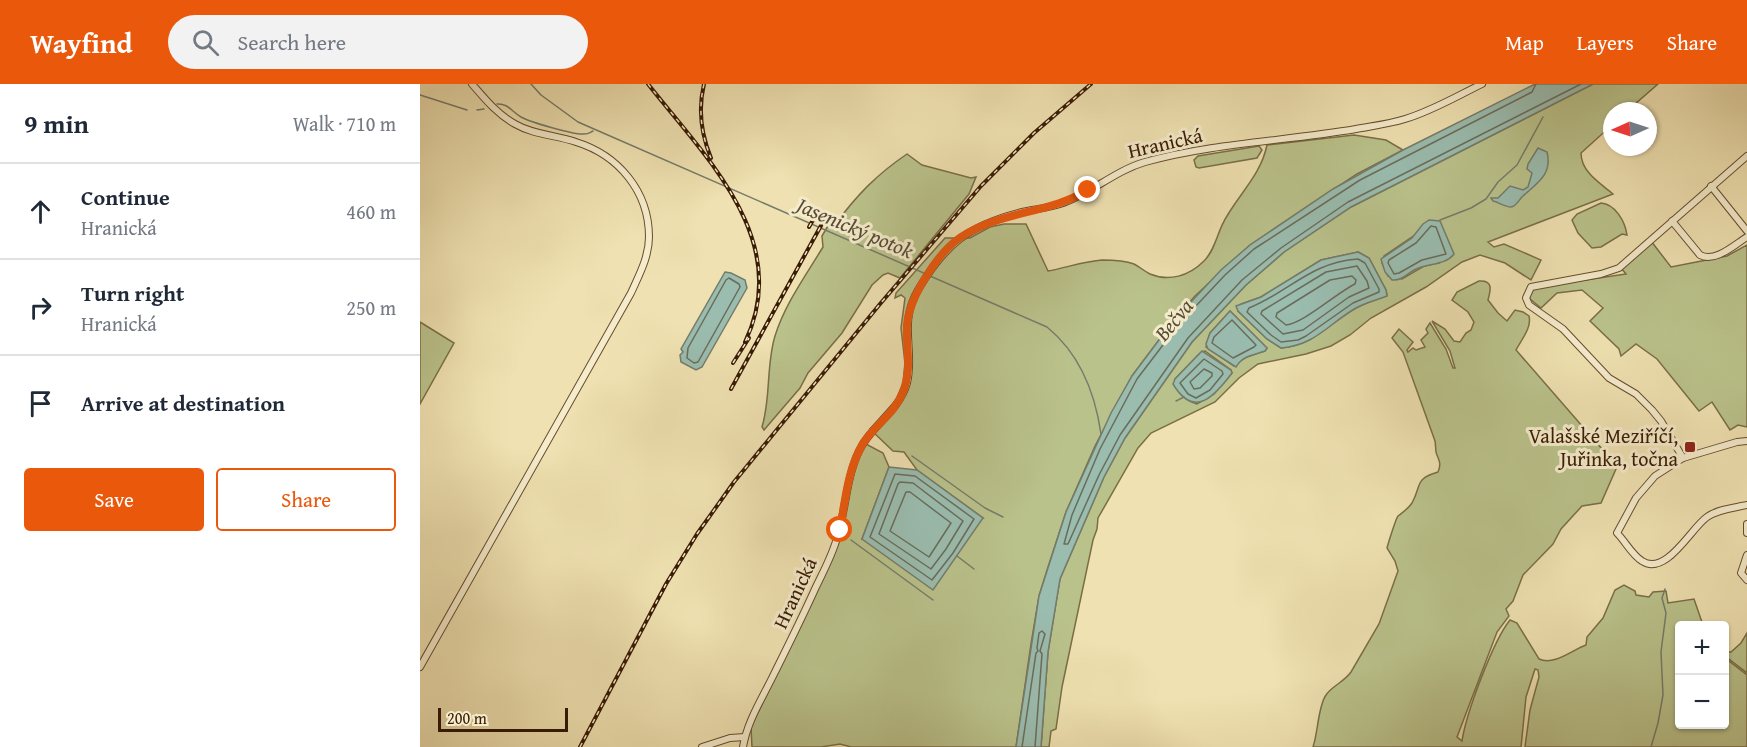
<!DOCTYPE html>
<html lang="en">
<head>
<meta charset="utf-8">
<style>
	body { margin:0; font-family:"Gentium Book Plus",serif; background:#f2f2f3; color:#1f2937 }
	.controls { position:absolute; right:18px; bottom:18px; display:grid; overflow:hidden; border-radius:6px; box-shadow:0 2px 4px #0004 }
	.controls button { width:54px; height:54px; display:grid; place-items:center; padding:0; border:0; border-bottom:2px solid #e0e1e3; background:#fff; color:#1f2937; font:30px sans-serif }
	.compass { position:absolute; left:1183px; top:18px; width:54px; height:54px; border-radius:50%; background:#fff; box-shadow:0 2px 4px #0004; rotate:267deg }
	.scale { position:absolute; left:18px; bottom:15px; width:130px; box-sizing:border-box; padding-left:6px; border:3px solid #3a1b03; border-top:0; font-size:16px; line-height:21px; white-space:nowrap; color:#3a1b03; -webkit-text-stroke:4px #f5eccc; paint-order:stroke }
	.stop { position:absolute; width:18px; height:18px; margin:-14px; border:4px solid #ea580c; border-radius:50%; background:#fff }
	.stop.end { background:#ea580c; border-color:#fff; box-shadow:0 2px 6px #0008 }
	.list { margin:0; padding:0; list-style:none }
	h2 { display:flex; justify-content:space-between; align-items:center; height:78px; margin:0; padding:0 24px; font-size:26px }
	h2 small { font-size:20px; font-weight:400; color:#747a83 }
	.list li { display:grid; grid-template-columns:39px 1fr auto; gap:18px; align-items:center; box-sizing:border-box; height:96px; padding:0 24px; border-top:2px solid #e0e1e3 }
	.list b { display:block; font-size:22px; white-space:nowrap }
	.list p { margin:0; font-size:20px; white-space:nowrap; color:#747a83 }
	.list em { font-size:20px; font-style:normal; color:#747a83 }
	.actions { display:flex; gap:12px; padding:18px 24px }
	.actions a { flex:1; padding:14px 0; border:2px solid #ea580c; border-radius:6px; text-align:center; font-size:21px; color:#ea580c }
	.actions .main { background:#ea580c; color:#fff }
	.icon { flex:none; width:33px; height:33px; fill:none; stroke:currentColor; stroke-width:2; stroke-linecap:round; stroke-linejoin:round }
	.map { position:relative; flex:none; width:1327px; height:663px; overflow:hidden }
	header { display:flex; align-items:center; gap:36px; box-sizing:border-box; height:84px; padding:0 30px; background:#ea580c; color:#fff }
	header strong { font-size:28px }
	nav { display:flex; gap:33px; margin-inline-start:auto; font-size:21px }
	.search { width:420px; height:54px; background:#f2f2f3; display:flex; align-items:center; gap:15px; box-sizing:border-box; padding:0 21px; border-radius:33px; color:#747a83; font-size:22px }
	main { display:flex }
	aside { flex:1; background:#fff }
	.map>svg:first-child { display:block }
</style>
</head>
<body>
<header>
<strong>Wayfind</strong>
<div class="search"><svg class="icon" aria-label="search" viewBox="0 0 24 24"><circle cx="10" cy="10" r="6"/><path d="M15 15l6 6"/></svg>Search here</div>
<nav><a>Map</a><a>Layers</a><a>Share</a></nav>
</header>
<main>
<aside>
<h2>9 min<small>Walk · 710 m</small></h2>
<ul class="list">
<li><svg class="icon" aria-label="ahead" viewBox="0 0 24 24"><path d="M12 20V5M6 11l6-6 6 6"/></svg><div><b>Continue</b><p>Hranická</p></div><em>460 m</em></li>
<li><svg class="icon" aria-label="right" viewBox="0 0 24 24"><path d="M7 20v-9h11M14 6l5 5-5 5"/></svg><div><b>Turn right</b><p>Hranická</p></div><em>250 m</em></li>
<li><svg class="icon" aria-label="arrive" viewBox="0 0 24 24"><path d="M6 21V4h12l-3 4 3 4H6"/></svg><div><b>Arrive at destination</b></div></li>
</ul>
<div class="actions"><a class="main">Save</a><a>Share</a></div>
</aside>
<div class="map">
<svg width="1327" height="663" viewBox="0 0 1327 663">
	<rect width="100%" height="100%" fill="#efe1b1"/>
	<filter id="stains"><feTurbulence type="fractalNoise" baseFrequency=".00333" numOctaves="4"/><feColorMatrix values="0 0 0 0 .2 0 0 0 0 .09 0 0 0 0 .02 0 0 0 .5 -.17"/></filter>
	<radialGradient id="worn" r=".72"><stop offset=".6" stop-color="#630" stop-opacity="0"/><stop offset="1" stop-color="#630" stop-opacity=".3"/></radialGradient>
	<g fill="#bac28b" stroke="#7a6e47" stroke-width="1.5" fill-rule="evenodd">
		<path d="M1173,0H1238L1207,27H1192V41L1161,69C1161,88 1180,99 1193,110L1068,158L1074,163L1084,160L1121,176L1111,196L1085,179L1060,171L1042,178L1006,203L951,234L930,251L911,262L886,270L838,280L819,294L795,318L731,349L718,364L678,434L677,445L673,456L642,603L636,645L631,647L629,663H621L628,568L640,495L684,393L705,354L772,258L826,201L864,168L931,123ZM995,151L1019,179L1004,182L982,195L968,192L962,179L964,172ZM938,168L949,174L966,206L967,211C957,215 946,219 936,224C909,239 894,261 861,264L847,255L818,227L821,220L841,213L901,176ZM810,227L847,264L845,267C833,271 823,273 814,282L786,263L790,249ZM785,267L811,286L812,289L794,310L777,320C764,316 756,309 755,295L779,270Z"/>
		<path d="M934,51L966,56L983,66L937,90L830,161L775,212L754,236L712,292L675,362L646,428L628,483L619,512L611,560L596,663H431L420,660L401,663H332L331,643L412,475L434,385L441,368L446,360L463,369L469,383L442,455L563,434L497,386L484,368L473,367L450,345L476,316L483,299L485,279L481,244L485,214L481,211L475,214L476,209L525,154H550L570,143L584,140H606L628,187C645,184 665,177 682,176C691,176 706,177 714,180C720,183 724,187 730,190C749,198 769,192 784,177C796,165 797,147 807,132C821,108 841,90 847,61Z"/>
		<path d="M839,62L842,66L837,74L779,84L776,83L774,76L778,72Z"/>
		<path d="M487,70L502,81L551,94L556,93L549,110L480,194L468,189L463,191L452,201L422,249L388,289L380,304L344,346L342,343C351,314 346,281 355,252C365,220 386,191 403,163L402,152L409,140L414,142C436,112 456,91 487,70Z"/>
		<path d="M1181,119C1195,120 1205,137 1207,151L1202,150L1181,163L1172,164L1158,149L1152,136L1157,130Z"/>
		<path d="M1231,157L1251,183L1307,172L1327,161V343L1318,341L1310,346L1292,318L1279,327L1237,275L1216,260L1201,272L1199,265L1170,237L1183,224L1162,206L1137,209L1121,224L1110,215L1109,212L1113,206L1118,203L1206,190L1201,184Z"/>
		<path d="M1059,197C1073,196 1071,205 1068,216L1078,229L1087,237L1095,226L1103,228L1109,232C1112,244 1101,256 1096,266L1189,373L1196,385L1181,419L1162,422L1141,445L1133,460L1103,491L1093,517L1086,525L1089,532L1077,548L1037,653L1042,657C1046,630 1073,557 1090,536L1097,539L1119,575C1134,582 1152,566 1166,561L1167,553L1183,534L1195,506L1204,501L1215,507L1216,511L1229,513L1233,508L1246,507L1248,519L1274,515L1283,541L1260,542V640H1304L1305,574L1327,591V663H1105L1110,626L1119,593L1118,586L1115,585L1106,613L1101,663H893C898,649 898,622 906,611C912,602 924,598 931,588L959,540L978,487L975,477L967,464C968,460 976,434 978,432C983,428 988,425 992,419C1002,401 994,395 1018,388C1021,381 1020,378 1017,371C1015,368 1016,361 1015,357L983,268L972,254L979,245L993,258L987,266L988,268L993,264L996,266L1005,263L1001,256L1008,249L1006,245L1010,239L1026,265L1033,284H1035L1030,267L1012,237L1025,245L1034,257L1040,258L1046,249L1051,246L1054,238L1048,228L1032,216L1037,208Z"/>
		<path d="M0,238L34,259L0,320Z"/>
		<path d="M1327,549V589L1305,572L1304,568H1311L1321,559Z"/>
	</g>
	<g fill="#9abdb0" stroke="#747c6b" stroke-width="1.5">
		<path d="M1115,0H1173L931,123L864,168L826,201L772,258L705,354L684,393L640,495L628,568L621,663H596L619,512L646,428L691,329L712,292L754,236L801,186L830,161L913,105L983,66Z"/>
		<path d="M1118,64L1127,68C1133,92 1115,100 1101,114C1098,118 1095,123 1091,123C1085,123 1078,118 1073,117L1071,114H1078L1090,102L1103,106L1108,103L1112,89L1107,85L1108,80Z"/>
		<path d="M1009,136L1020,137L1034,170C1025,182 1006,179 994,186C986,191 981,197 972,196L965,188L961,175L992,154L1003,140Z"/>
		<path d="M938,168L949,174L966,206L967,212C957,216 945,219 936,224C908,240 896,261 861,264L847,255L818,227L816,222L841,213L901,176Z"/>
		<path d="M305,188L311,189L325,196L327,204L282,283L276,286L261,278L260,271L263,268L261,265Z"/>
		<path d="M810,227L847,264L845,267C834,271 823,271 816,283L788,265L786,260L790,249Z"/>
		<path d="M782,267L811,286L812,289C794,313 774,335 753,300L755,295Z"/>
		<path d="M469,383L497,386L563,434L513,506L442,455Z"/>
	</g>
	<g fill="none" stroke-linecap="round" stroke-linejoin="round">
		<g stroke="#6a6c5a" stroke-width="1.5">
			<path d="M1116,0L1112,8L940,96L834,165L805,191L759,240L717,295L680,365L652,431L644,460H648L679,391L700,351L768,254L822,196L861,164L928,118L1161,0"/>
			<path d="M1011,142L1016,143L1026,170L1002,176L979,189L974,190L968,179L969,176L996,159Z"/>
			<path d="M938,175L945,179L959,205V208L933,219L886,252L878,256L861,258L851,251L827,228L829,224C869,208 891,178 938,175Z"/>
			<path d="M937,182L947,197L949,204L929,213L883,246L863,250L841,230L842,227L906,188Z"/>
			<path d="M932,192L936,196L935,200C915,210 884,239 866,241L856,233L857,229L910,196Z"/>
			<path d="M309,194L319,200L320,203L278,278L274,279L267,274L268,264L306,196Z"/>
			<path d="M812,236L836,261L834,263L813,274L792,259L794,253Z"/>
			<path d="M784,275L802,287L803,290L790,306L776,314L768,310L760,299Z"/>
			<path d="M784,285L792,289V292L780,304L774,305L770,298Z"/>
			<path d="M475,390L495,392L554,435L533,469L512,496L450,453Z"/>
			<path d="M480,398L493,399L543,437L526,465L511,485L459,450L478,400Z"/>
			<path d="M486,408H490L531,439L509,473L470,447Z"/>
			<path d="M602,663L616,569L618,567L617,564L619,549L622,547L625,550L620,567L622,570L615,663"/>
		</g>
		<g stroke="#747c6b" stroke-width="1.5">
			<path d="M111,0L121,11L158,38L506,190"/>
			<path d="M0,11L47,26"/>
			<path d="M77,20C88,19 92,28 101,33C110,38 154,51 164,50C169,50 169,49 173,47"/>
			<path d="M57,26L64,25"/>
			<path d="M1020,136L1051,124L1066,115L1078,98L1097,81L1123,33"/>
			<path d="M510,192L627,243C660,270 675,308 681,350"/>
			<path d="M756,317L764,313"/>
			<path d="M492,372L565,424L583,433"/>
			<path d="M431,456L513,516"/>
			<path d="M537,472L554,485"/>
			<path d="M1231,663L1238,639L1243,611L1241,568L1246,529L1242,514L1245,505"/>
		</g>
		<defs>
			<g id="minor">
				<path d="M1327,72L1199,184L1181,190L1111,203L1106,214L1109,221L1143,245L1189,294L1216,310L1232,326L1241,337L1263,374L1317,358L1327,357"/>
				<path d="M1291,102L1327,147"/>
				<path d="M1252,137L1280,171C1295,179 1314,161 1327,153"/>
				<path d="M1263,374L1235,392L1216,414L1197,449C1205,457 1212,471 1222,477C1246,493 1271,444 1287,433C1298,425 1314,424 1327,421"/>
				<path d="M1327,440V449"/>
				<path d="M1327,471L1321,489L1327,496"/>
				<path d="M0,583L211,209C219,191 229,173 229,153C229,107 198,71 156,58C136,51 114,51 95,40C77,30 65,15 52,0"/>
				<path d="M282,663L310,654L325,653"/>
				<path d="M323,663C327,639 340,618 351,596C366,566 381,536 395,505C403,488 412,472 417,454C426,426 426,394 439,367C451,341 479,328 487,299C495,266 478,240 498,206C525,160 549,141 602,128C615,125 628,124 640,120C671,110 694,87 725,78C794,59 866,57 936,45C952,42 969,40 985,35C1012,27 1037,12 1062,0"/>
			</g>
		</defs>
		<use href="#minor" stroke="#674c2e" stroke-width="8"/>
		<use href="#minor" stroke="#f5eccc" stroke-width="6"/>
		<defs>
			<g id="rail">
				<path d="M228,0C286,74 374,157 325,258"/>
				<path d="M284,0C278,25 281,50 291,74"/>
				<path d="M389,143L393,136"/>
				<path d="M313,279L329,254"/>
				<path d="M311,305L403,138"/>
				<path d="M160,663L246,500L277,450L314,398L460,220L561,102L614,49L671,0"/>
			</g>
		</defs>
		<use href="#rail" stroke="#3a1b03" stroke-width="4"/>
		<use href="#rail" stroke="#f5eccc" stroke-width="1.5" stroke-dasharray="4.5" stroke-linecap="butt"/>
	</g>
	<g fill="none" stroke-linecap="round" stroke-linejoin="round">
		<path stroke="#ea580c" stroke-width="8" d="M420,446C425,417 428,383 444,358C456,340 475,329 483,308C492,286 486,264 487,241C489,214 518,168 541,153C580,127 629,130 668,106"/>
	</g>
	<rect fill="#8f2418" stroke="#f5eccc" stroke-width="2" x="1264" y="357" width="12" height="12" rx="3"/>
	<g text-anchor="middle" stroke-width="6" stroke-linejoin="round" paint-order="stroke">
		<g font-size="20" fill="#3a1b03" stroke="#f5eccc">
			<text transform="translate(745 59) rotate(-13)" y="7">Hranická</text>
			<text transform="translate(375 509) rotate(-65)" y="7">Hranická</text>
		</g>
		<g font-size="20" fill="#3a1b03" stroke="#f5eccc" text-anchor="end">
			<text x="1258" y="359">Valašské Meziříčí,<tspan x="1258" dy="23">Juřinka, točna</tspan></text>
		</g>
		<g font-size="21" font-style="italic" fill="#574c37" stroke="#f5eccc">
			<text transform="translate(435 144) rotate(23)" y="7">Jasenický potok</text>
			<text transform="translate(754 236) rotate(-50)" y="7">Bečva</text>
		</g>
	</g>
	<rect width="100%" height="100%" filter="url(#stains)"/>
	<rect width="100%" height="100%" fill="url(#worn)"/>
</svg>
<div class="controls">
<button>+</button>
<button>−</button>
</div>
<svg class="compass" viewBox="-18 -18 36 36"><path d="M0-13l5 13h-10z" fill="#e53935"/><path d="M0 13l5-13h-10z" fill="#747a83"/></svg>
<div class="scale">200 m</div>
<div class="stop" style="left:420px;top:446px"></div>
<div class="stop end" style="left:668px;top:106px"></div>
</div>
</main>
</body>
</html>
